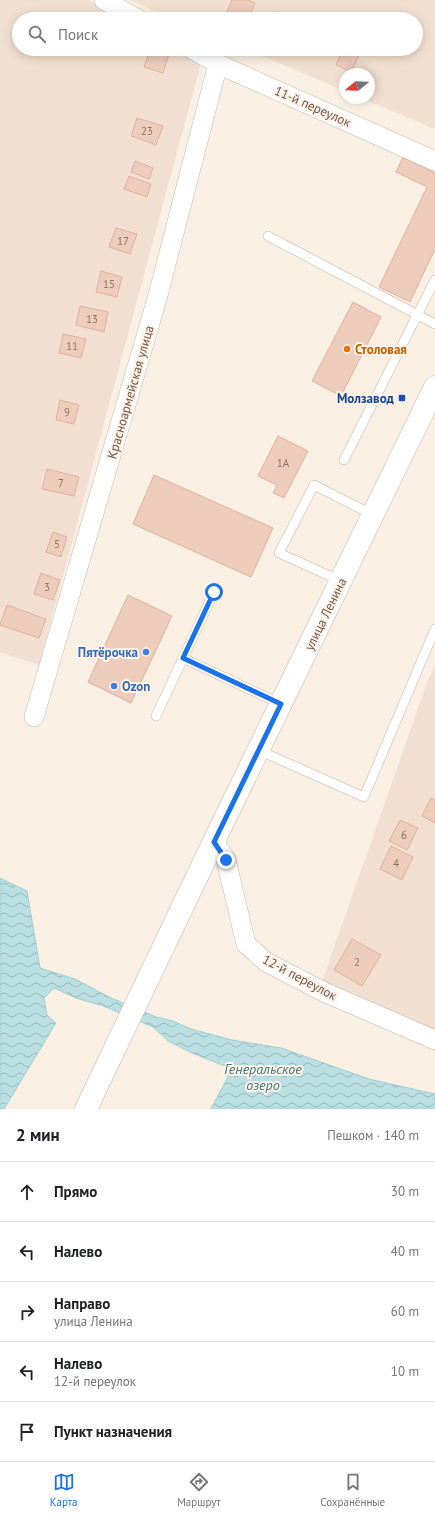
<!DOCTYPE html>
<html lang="ru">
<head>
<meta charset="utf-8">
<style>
	body { margin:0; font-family:"PT Sans",sans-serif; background:#f2f2f2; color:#202124 }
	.compass { position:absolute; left:339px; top:68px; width:36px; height:36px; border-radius:50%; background:#fff; box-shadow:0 2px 10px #0003; rotate:251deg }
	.stop { position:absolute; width:12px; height:12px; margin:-9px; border:3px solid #1a73e8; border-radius:50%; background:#fff }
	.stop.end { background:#1a73e8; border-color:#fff; box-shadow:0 1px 4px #0008 }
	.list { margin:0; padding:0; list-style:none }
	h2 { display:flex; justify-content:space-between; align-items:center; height:52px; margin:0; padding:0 16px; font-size:17px }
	h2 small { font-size:13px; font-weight:400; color:#757577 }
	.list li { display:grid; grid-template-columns:26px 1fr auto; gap:12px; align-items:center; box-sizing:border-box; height:60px; padding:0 16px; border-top:1px solid #e0e0e0 }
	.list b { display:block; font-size:15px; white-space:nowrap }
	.list p { margin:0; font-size:13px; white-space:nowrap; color:#757577 }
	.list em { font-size:13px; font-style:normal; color:#757577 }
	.icon { flex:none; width:22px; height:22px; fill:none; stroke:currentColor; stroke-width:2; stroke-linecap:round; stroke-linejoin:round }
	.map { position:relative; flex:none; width:435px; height:1109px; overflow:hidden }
	.search { position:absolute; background:#fff; box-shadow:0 2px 10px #0003; left:12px; right:12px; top:12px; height:44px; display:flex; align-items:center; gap:10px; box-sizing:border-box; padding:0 14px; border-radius:22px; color:#757577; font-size:15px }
	.sheet { height:352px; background:#fff }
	nav { display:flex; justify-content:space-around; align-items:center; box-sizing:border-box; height:56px; border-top:1px solid #e0e0e0; background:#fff; font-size:11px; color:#757577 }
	nav a { display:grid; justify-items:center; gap:2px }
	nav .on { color:#1a73e8 }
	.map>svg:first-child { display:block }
</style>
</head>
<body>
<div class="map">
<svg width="435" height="1109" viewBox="0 0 435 1109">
	<defs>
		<pattern id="water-waves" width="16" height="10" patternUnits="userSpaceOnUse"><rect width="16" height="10" fill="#b9dfe2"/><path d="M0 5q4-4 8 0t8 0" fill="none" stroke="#9bb8b9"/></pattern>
	</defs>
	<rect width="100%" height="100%" fill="#faefe3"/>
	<g fill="#f1e0d2">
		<path d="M0,0H89L123,19H19V49H177L201,63L39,665L0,652Z"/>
		<path d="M129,0H435V129L361,98H369V74H345V91L245,49H416V19H174Z"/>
		<path d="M435,665V1033L320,987L427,683Z"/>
	</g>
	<path fill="url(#water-waves)" stroke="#a0cfd3" d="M0,878L27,891L40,968L75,979L109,997L156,1017L173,1021L191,1029L232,1040L281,1048L369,1079L435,1094V1109H210L213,1105L232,1069L192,1053L168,1041L153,1027L103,1006L76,998L54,988L44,998L47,1015L56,1023L4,1109H0Z"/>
	<g fill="#edccbc" stroke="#dfb29e">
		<path d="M232,0H248L255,3L248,19H237L226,14Z"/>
		<path d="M278,12L294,19H275Z"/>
		<path d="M150,49H163L170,51L163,73L144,67Z"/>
		<path d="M343,49H362L351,72L336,65Z"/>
		<path d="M137,118L163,126L156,145L131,136Z"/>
		<path d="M403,157L435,173V249L410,302L379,287L427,187L396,172Z"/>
		<path d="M135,161L153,168L149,179L131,172Z"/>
		<path d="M129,176L151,184L147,197L124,189Z"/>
		<path d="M116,228L137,234L130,254L109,247Z"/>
		<path d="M101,271L122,277L117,297L96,292Z"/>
		<path d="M353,302L381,317L341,396L312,381Z"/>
		<path d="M80,306L108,312L104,332L76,325Z"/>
		<path d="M63,334L86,339L81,358L59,353Z"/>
		<path d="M60,400L79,405L74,424L56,420Z"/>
		<path d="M278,436L308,451L284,498L273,493L277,485L258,476Z"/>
		<path d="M47,469L79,477L74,496L42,489Z"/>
		<path d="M154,475L273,528L251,577L133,524Z"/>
		<path d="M53,532L67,537L61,557L46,552Z"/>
		<path d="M41,573L60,580L53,600L34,594Z"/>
		<path d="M128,595L172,616L131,703L88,682Z"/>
		<path d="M7,605L46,619L39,638L0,625Z"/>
		<path d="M431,798L435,800V823L422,816Z"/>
		<path d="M400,820L418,828L407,850L389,841Z"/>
		<path d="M391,846L413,857L402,880L380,869Z"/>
		<path d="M352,939L381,955L362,986L334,970Z"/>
	</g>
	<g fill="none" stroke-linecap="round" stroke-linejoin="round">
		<defs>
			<g id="service">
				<path d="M268,236L435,324"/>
				<path d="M344,460L435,280"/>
				<path d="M341,581L279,553L314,485L373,515"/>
				<path d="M183,658L281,704"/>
				<path d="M156,716L214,592"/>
				<path d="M258,750L364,797L435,629"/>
			</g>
			<g id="minor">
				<path d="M104,0L138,19"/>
				<path d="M192,49L218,64L435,161"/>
				<path d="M34,717L157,299L218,64"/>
				<path d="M214,841L226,860L246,944L266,962L324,992L435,1040"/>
			</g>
			<path id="tertiary" d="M86,1109L214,841L435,387"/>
		</defs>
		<use href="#service" stroke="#cab6aa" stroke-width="10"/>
		<use href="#minor" stroke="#cab6aa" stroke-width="20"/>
		<use href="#tertiary" stroke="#cab6aa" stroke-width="23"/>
		<use href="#service" stroke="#fff" stroke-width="9"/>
		<use href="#minor" stroke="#fff" stroke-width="19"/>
		<use href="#tertiary" stroke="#fff" stroke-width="22"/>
	</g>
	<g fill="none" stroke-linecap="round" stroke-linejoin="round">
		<path stroke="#1a73e8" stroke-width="5" d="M214,592L183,658L281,704L214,842L226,860"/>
	</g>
	<circle fill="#e8710a" stroke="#fdf3e8" stroke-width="1.5" cx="347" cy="349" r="4"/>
	<rect fill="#1a4fb4" stroke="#fdf3e8" stroke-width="1.5" x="398" y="394" width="8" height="8" rx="2"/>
	<g fill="#3f7fe0" stroke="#fdf3e8" stroke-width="1.5">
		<circle cx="146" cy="652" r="4"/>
		<circle cx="114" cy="686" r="4"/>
	</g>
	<g text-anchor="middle" stroke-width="4" stroke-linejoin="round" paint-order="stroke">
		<g font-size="11" fill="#8f7367">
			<text x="147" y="135">23</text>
			<text x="123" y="245">17</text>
			<text x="109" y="288">15</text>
			<text x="92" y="323">13</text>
			<text x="72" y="350">11</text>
			<text x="67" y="416">9</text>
			<text x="283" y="467">1А</text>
			<text x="61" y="487">7</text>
			<text x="57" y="548">5</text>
			<text x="47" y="591">3</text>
			<text x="404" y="839">6</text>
			<text x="396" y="867">4</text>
			<text x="357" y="966">2</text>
		</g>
		<g font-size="13" fill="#70554b" stroke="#fdf3e8">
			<text transform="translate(313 106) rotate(24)" y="5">11-й переулок</text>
			<text transform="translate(130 392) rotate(-74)" y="5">Красноармейская улица</text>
			<text transform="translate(325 614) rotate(-64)" y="5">улица Ленина</text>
			<text transform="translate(300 977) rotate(28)" y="5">12-й переулок</text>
		</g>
		<g font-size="13" font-weight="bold" fill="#c56008" stroke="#fdf3e8" text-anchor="start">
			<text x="355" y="354">Столовая</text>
		</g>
		<g font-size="13" font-weight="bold" fill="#164399" stroke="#fdf3e8" text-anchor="end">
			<text x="394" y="403">Молзавод</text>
		</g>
		<g font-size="13" font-weight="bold" fill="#366cbe" stroke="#fdf3e8" text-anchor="end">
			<text x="138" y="657">Пятёрочка</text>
			<text x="122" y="691" text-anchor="start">Ozon</text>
		</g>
		<g font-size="14" font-style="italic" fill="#43777b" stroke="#fdf3e8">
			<text x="263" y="1074">Генеральское<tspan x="263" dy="16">озеро</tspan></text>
		</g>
	</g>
</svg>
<svg class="compass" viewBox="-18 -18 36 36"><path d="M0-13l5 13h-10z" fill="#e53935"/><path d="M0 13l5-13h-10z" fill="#757577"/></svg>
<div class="stop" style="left:214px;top:592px"></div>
<div class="stop end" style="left:226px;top:860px"></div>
<div class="search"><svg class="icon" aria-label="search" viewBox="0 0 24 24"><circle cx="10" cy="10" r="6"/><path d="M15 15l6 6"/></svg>Поиск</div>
</div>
<section class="sheet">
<h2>2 мин<small>Пешком · 140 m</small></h2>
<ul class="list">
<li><svg class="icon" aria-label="ahead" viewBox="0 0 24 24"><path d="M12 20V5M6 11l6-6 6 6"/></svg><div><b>Прямо</b></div><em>30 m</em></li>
<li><svg class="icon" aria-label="left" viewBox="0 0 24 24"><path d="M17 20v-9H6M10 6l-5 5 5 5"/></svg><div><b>Налево</b></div><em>40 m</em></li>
<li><svg class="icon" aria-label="right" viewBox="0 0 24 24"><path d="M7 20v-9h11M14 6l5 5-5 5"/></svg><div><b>Направо</b><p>улица Ленина</p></div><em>60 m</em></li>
<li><svg class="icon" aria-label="left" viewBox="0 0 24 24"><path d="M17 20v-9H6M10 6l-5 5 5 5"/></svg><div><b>Налево</b><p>12-й переулок</p></div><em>10 m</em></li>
<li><svg class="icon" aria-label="arrive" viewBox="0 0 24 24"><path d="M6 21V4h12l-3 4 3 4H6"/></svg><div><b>Пункт назначения</b></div></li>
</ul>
</section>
<nav>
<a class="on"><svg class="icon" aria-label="map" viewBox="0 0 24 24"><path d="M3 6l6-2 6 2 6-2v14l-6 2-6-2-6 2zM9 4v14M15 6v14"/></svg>Карта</a>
<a><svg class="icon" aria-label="directions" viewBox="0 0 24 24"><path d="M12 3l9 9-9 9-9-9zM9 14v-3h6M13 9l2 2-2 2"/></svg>Маршрут</a>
<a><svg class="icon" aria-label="saved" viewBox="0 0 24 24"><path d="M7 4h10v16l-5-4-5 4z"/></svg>Сохранённые</a>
</nav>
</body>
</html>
